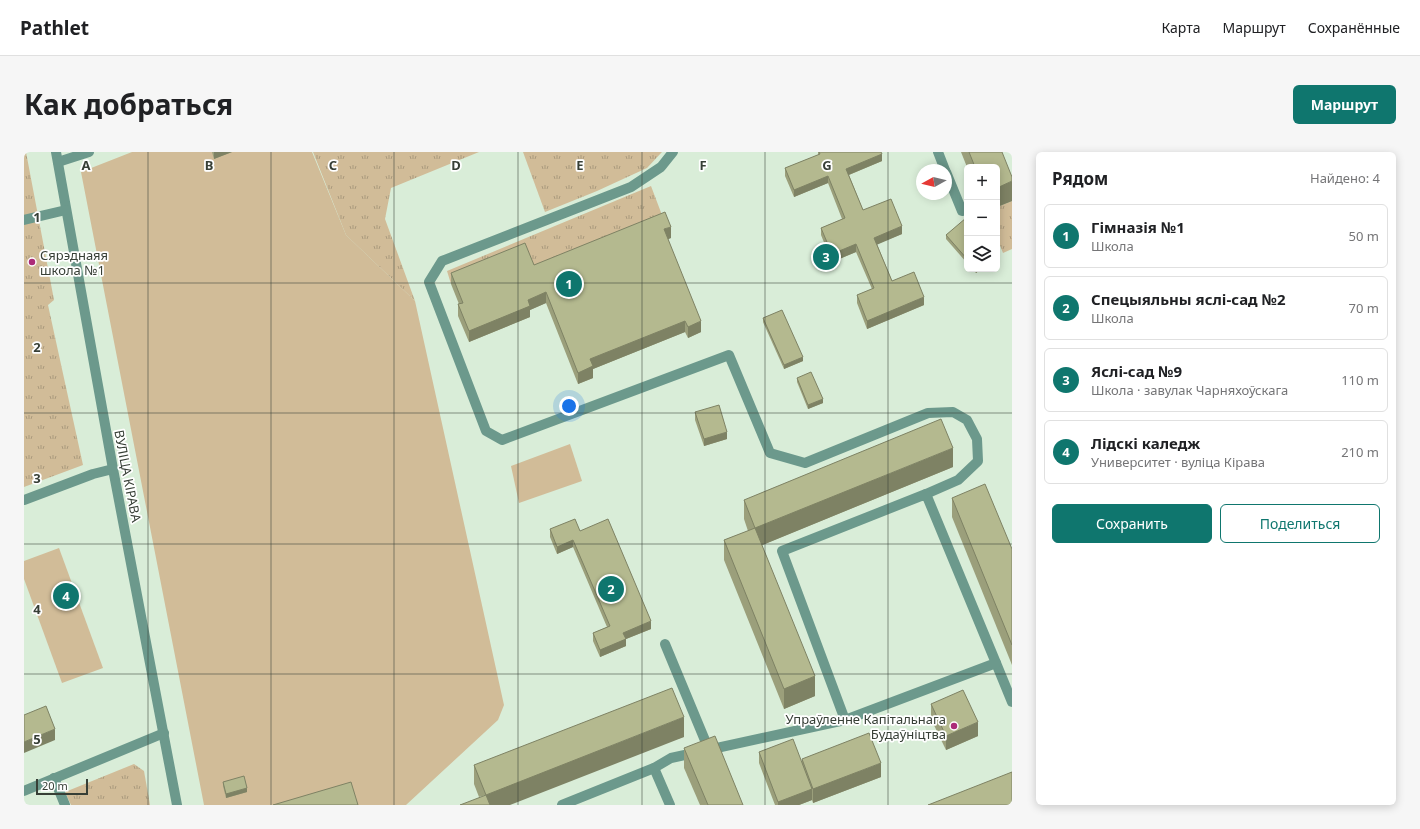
<!DOCTYPE html>
<html lang="ru">
<head>
<meta charset="utf-8">
<style>
	body { margin:0; font-family:"Noto Sans",sans-serif; background:#f6f6f6; color:#202124 }
	.controls { position:absolute; right:12px; top:12px; display:grid; overflow:hidden; border-radius:6px; box-shadow:0 2px 10px #0003 }
	.controls button { width:36px; height:36px; display:grid; place-items:center; padding:0; border:0; border-bottom:1px solid #e0e0e0; background:#fff; color:#202124; font:20px sans-serif }
	.compass { position:absolute; left:892px; top:12px; width:36px; height:36px; border-radius:50%; background:#fff; box-shadow:0 2px 10px #0003; rotate:262deg }
	.scale { position:absolute; left:12px; bottom:10px; width:52px; box-sizing:border-box; padding-left:4px; border:2px solid #373f36; border-top:0; font-size:11px; line-height:14px; white-space:nowrap; color:#373f36; -webkit-text-stroke:3px #fff; paint-order:stroke }
	.you { position:absolute; left:545px; top:254px; width:14px; height:14px; margin:-10px; border:3px solid #fff; border-radius:50%; background:#1a73e8; box-shadow:0 0 0 6px #1a73e833 }
	.badge { display:grid; place-items:center; width:26px; height:26px; border-radius:50%; background:#0f766e; color:#fff; font-size:13px; font-weight:700 }
	.pin { position:absolute; translate:-50% -50%; border:2px solid #fff; box-shadow:0 1px 4px #0006 }
	.list { margin:0; padding:0; list-style:none }
	h2 { display:flex; justify-content:space-between; align-items:center; height:52px; margin:0; padding:0 16px; font-size:17px }
	h2 small { font-size:13px; font-weight:400; color:#757577 }
	.list li { display:grid; grid-template-columns:26px 1fr auto; gap:12px; align-items:center; box-sizing:border-box; height:64px; margin:0 8px 8px; padding:0 8px; border:1px solid #e0e0e0; border-radius:6px }
	.list b { display:block; font-size:15px; white-space:nowrap }
	.list p { margin:0; font-size:13px; white-space:nowrap; color:#757577 }
	.list em { font-size:13px; font-style:normal; color:#757577 }
	.actions { display:flex; gap:8px; padding:12px 16px }
	.actions a { flex:1; padding:9px 0; border:1px solid #0f766e; border-radius:6px; text-align:center; font-size:14px; color:#0f766e }
	.actions .main { background:#0f766e; color:#fff }
	.icon { flex:none; width:22px; height:22px; fill:none; stroke:currentColor; stroke-width:2; stroke-linecap:round; stroke-linejoin:round }
	.map { position:relative; flex:none; width:988px; height:653px; overflow:hidden; border-radius:6px }
	header { display:flex; align-items:center; gap:24px; box-sizing:border-box; height:56px; padding:0 20px; background:#fff; border-bottom:1px solid #e0e0e0 }
	header strong { font-size:19px }
	nav { display:flex; gap:22px; margin-inline-start:auto; font-size:14px }
	.intro { display:flex; align-items:center; justify-content:space-between; box-sizing:border-box; height:96px; padding:0 24px }
	h1 { margin:0; font-size:28px }
	.button { padding:10px 18px; border-radius:6px; background:#0f766e; color:#fff; font-size:14px; font-weight:700 }
	main { display:flex; gap:24px; padding:0 24px }
	aside { flex:1; background:#fff; border-radius:6px; box-shadow:0 2px 10px #0003 }
	.map>svg:first-child { display:block }
</style>
</head>
<body>
<header>
<strong>Pathlet</strong>
<nav><a>Карта</a><a>Маршрут</a><a>Сохранённые</a></nav>
</header>
<div class="intro"><h1>Как добраться</h1><a class="button">Маршрут</a></div>
<main>
<div class="map">
<svg width="988" height="653" viewBox="0 0 988 653">
	<defs>
		<pattern id="grass-tufts" width="24" height="20" patternUnits="userSpaceOnUse"><rect width="24" height="20" fill="#d1bc98"/><path d="M3 7l-1-3M5 7V3M7 7l1-3M15 17l-1-3M17 17v-4M19 17l1-3" fill="none" stroke="#aa9a7d"/></pattern>
	</defs>
	<rect width="100%" height="100%" fill="#d9edd8"/>
	<g fill="url(#grass-tufts)">
		<path d="M0,0H2L30,148L24,153L59,313L0,335Z"/>
		<path d="M289,0H455L367,36L361,67L391,149L322,83Z"/>
		<path d="M499,0H638L623,16L573,39L521,60Z"/>
		<path d="M627,34L641,71L510,124L501,102L427,132L423,119Z"/>
		<path d="M988,49V97L979,101L973,86V55Z"/>
		<path d="M110,612L120,619L126,653H47L41,640Z"/>
	</g>
	<g fill="#d1bc98">
		<path d="M108,0H288L322,83L391,149L480,553L474,568L382,653H180L57,20Z"/>
		<path d="M546,292L558,329L495,351L487,314Z"/>
		<path d="M35,396L79,516L38,531L0,427V409Z"/>
	</g>
	<g fill="none" stroke-linecap="round" stroke-linejoin="round">
		<g stroke="#6c998c" stroke-width="10">
			<path d="M32,0L89,317L153,653"/>
			<path d="M649,0L637,15L607,35L418,109L405,130L462,279L478,288L705,203L746,301L781,311L904,261L929,260L943,268L953,287L954,309L934,328L902,342"/>
			<path d="M914,0L921,18"/>
			<path d="M34,10L65,0"/>
			<path d="M922,20L938,59"/>
			<path d="M0,68L42,58"/>
			<path d="M0,348L69,322L89,317"/>
			<path d="M641,492L685,598"/>
			<path d="M972,511L988,550"/>
			<path d="M630,616L646,653"/>
			<path d="M30,626L41,653"/>
			<path d="M0,639L140,581"/>
			<path d="M538,653L630,616L647,606L821,568L972,511L902,342L758,399L821,568"/>
		</g>
	</g>
	<g fill="#9b9f7b">
		<path d="M188,0H208L190,7Z"/>
		<path d="M794,0H857L858,9L825,23L839,58L878,82L853,92L868,129L900,153L843,177L833,151V143L848,137L832,100L808,110L797,83V76L818,67L804,31L770,45L761,24V16L794,3Z"/>
		<path d="M937,0H978L988,49L973,55V15H943Z"/>
		<path d="M943,67V111L922,87V83Z"/>
		<path d="M647,86L644,87L677,180L664,186L661,180L569,217V226L554,232L522,151L506,158V165L445,190L434,164V152H435L427,132V121L510,113Z"/>
		<path d="M948,117H957L952,121Z"/>
		<path d="M739,166L779,209L760,217L739,170Z"/>
		<path d="M773,226L799,251L784,257L773,230Z"/>
		<path d="M671,260L703,287L680,294L671,268Z"/>
		<path d="M929,315L738,393L791,544L760,557L700,408V388L724,379L720,367V348Z"/>
		<path d="M928,346L988,397V513L928,365Z"/>
		<path d="M526,377L556,379L627,477L602,487V494L576,505L569,489V481L583,475L549,395L533,402L526,385Z"/>
		<path d="M907,552L954,584L922,598L907,567Z"/>
		<path d="M660,585L455,645L450,632V613Z"/>
		<path d="M660,596L719,653H676L660,616Z"/>
		<path d="M735,600L778,610V607L857,625L789,651L788,648L775,653H751L735,611Z"/>
		<path d="M199,630L223,640L202,646L199,634Z"/>
	</g>
	<g fill="#7e8264">
		<path d="M190,0H208L190,7Z"/>
		<path d="M858,2V9L822,24V17Z"/>
		<path d="M804,24V31L770,45V38Z"/>
		<path d="M988,29V49L973,55V36Z"/>
		<path d="M878,74V82L850,94V86Z"/>
		<path d="M647,75V86L640,89V77Z"/>
		<path d="M832,92V100L808,110V102Z"/>
		<path d="M952,117H957L952,121Z"/>
		<path d="M522,140V151L506,158V165L445,190V179L504,148Z"/>
		<path d="M900,145V153L843,177V169Z"/>
		<path d="M661,169V180L569,217V226L554,232V221L566,207Z"/>
		<path d="M677,169V180L664,186V175Z"/>
		<path d="M779,205V209L760,217V213Z"/>
		<path d="M799,247V251L784,257V253Z"/>
		<path d="M703,280V287L680,294V287Z"/>
		<path d="M929,296V315L731,396V376Z"/>
		<path d="M549,388V395L533,402V395Z"/>
		<path d="M627,469V477L602,487V494L576,505V498L599,481Z"/>
		<path d="M791,524V544L760,557V537Z"/>
		<path d="M660,565V585L486,653H462V643Z"/>
		<path d="M954,570V584L922,598V584Z"/>
		<path d="M31,577V588L0,601V590Z"/>
		<path d="M857,611V625L789,651V637Z"/>
		<path d="M223,636V640L202,646V642Z"/>
		<path d="M788,637V648L775,653H754V650Z"/>
	</g>
	<g fill="#b4b98f" stroke="#7e8264">
		<path d="M795,0H857L858,2L822,17L839,58L867,47L878,74L850,86L868,129L890,120L900,145L843,169L833,143L850,136L832,92L808,102L797,76L821,66L804,24L770,38L761,16L796,2Z"/>
		<path d="M945,0H978L988,25V29L973,36V15H951Z"/>
		<path d="M641,60L647,75L640,77L677,169L664,175L661,169L566,207L569,214L554,221L522,140L504,148L506,154L445,179L434,152L439,151L427,121L501,91L510,113Z"/>
		<path d="M942,66L943,67V107L922,83Z"/>
		<path d="M758,158L779,205L760,213L739,166Z"/>
		<path d="M787,220L799,247L784,253L773,226Z"/>
		<path d="M695,253L703,280L680,287L671,260Z"/>
		<path d="M917,267L929,296L731,376L720,348Z"/>
		<path d="M961,332L988,397V493L928,346Z"/>
		<path d="M551,367L556,379L584,367L627,469L599,481L602,487L576,498L569,481L586,474L549,388L533,395L526,377Z"/>
		<path d="M731,376L791,524L760,537L700,388Z"/>
		<path d="M648,536L660,565L462,643L450,613Z"/>
		<path d="M939,538L954,570L922,584L907,552Z"/>
		<path d="M22,554L31,577L0,590V563Z"/>
		<path d="M845,581L857,611L789,637L778,607Z"/>
		<path d="M691,584L719,653H684L660,596Z"/>
		<path d="M769,587L788,637L754,650L735,600Z"/>
		<path d="M988,620V653H904Z"/>
		<path d="M220,624L223,636L202,642L199,630Z"/>
		<path d="M327,630L334,653H249Z"/>
		<path d="M462,643L466,653H436Z"/>
	</g>
	<path fill="none" stroke="#373f36" stroke-width="1" stroke-opacity="0.55" d="M124,0V653M247,0V653M370,0V653M494,0V653M618,0V653M741,0V653M864,0V653M0,131H988M0,261H988M0,392H988M0,522H988"/>
	<g fill="#ac2b78" stroke="#fff" stroke-width="1.5">
		<circle cx="8" cy="110" r="4"/>
		<circle cx="930" cy="574" r="4"/>
	</g>
	<g text-anchor="middle" stroke-width="3.5" stroke-linejoin="round" paint-order="stroke">
		<g font-size="13" fill="#373f36" stroke="#fff" text-anchor="start">
			<text x="16" y="108">Сярэднаяя<tspan x="16" dy="15">школа №1</tspan></text>
			<text x="922" y="572" text-anchor="end">Упраўленне Капітальнага<tspan x="922" dy="15">Будаўніцтва</tspan></text>
		</g>
		<g font-size="13" fill="#373f36" stroke="#fff">
			<text transform="translate(104 324) rotate(79)" y="5">ВУЛІЦА КІРАВА</text>
		</g>
	</g>
	<g font-size="13" text-anchor="middle" font-weight="bold" fill="#373f36" stroke="#fff" stroke-width="3.5" stroke-linejoin="round" paint-order="stroke">
		<text x="62" y="18">A</text>
		<text x="185" y="18">B</text>
		<text x="309" y="18">C</text>
		<text x="432" y="18">D</text>
		<text x="556" y="18">E</text>
		<text x="679" y="18">F</text>
		<text x="803" y="18">G</text>
		<text x="13" y="70">1</text>
		<text x="13" y="200">2</text>
		<text x="13" y="331">3</text>
		<text x="13" y="462">4</text>
		<text x="13" y="592">5</text>
	</g>
</svg>
<div class="controls">
<button>+</button>
<button>−</button>
<button><svg class="icon" aria-label="layers" viewBox="0 0 24 24"><path d="M12 4l9 5-9 5-9-5zM3 14l9 5 9-5"/></svg></button>
</div>
<svg class="compass" viewBox="-18 -18 36 36"><path d="M0-13l5 13h-10z" fill="#e53935"/><path d="M0 13l5-13h-10z" fill="#757577"/></svg>
<div class="scale">20 m</div>
<div class="you"></div>
<div class="pin badge" style="left:545px;top:132px">1</div>
<div class="pin badge" style="left:587px;top:437px">2</div>
<div class="pin badge" style="left:802px;top:105px">3</div>
<div class="pin badge" style="left:42px;top:444px">4</div>
</div>
<aside>
<h2>Рядом<small>Найдено: 4</small></h2>
<ul class="list">
<li><span class="badge">1</span><div><b>Гімназія №1</b><p>Школа</p></div><em>50 m</em></li>
<li><span class="badge">2</span><div><b>Спецыяльны яслі-сад №2</b><p>Школа</p></div><em>70 m</em></li>
<li><span class="badge">3</span><div><b>Яслі-сад №9</b><p>Школа · завулак Чарняхоўскага</p></div><em>110 m</em></li>
<li><span class="badge">4</span><div><b>Лідскі каледж</b><p>Университет · вуліца Кірава</p></div><em>210 m</em></li>
</ul>
<div class="actions"><a class="main">Сохранить</a><a>Поделиться</a></div>
</aside>
</main>
</body>
</html>
